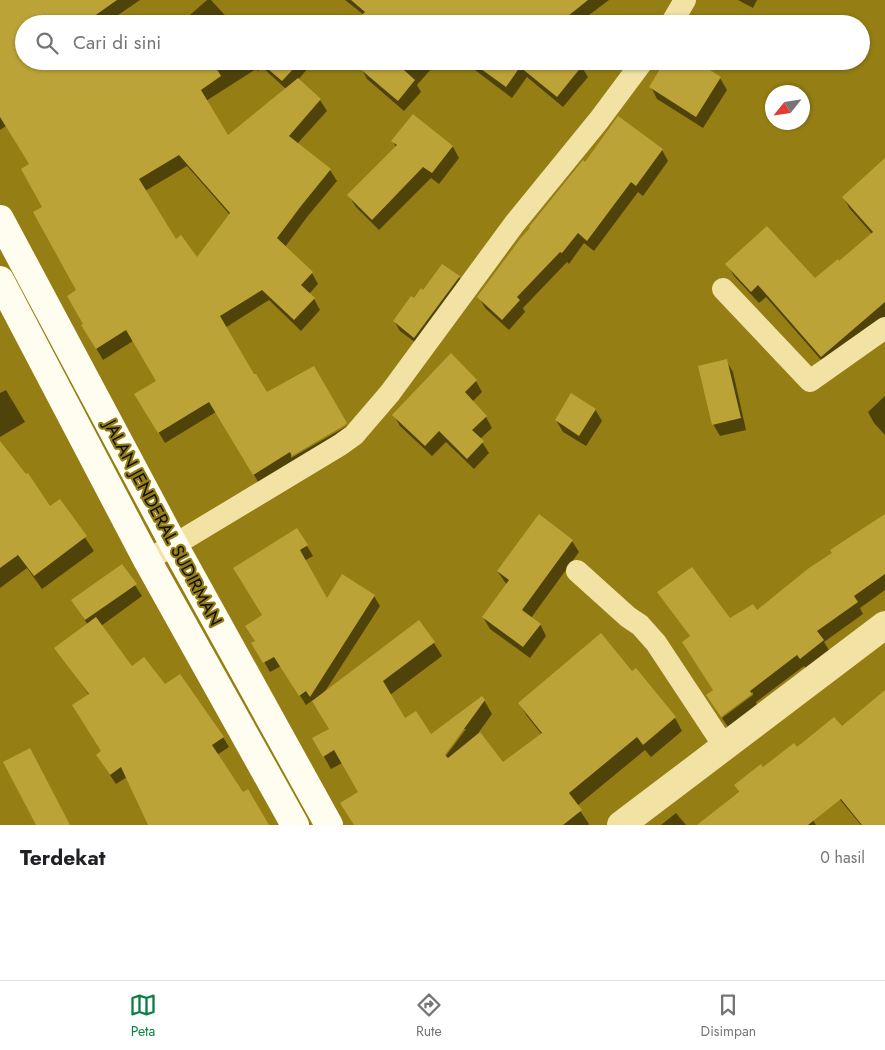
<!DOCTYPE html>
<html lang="id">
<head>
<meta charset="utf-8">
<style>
	body { margin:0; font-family:Jost,sans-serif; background:#f6f6f6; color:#202124 }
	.compass { position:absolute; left:765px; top:85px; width:45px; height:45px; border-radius:50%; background:#fff; box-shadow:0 1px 4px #0004; rotate:240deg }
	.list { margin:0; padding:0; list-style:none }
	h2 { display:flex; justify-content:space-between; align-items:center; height:65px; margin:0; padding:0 20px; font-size:21px }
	h2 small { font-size:16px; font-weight:400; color:#757577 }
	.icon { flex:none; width:28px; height:28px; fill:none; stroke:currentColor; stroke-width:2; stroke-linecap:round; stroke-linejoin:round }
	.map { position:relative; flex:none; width:885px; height:825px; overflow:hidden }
	.search { position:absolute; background:#fff; box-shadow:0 1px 4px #0004; left:15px; right:15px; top:15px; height:55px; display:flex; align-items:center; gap:12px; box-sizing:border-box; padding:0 18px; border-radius:28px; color:#757577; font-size:19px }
	.sheet { height:155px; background:#fff }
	nav { display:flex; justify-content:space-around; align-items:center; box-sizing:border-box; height:70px; border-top:1px solid #e0e0e0; background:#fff; font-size:14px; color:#757577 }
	nav a { display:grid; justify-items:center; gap:2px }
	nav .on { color:#0b8043 }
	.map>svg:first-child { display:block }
</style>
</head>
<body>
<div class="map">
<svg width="885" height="825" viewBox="0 0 885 825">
	<rect width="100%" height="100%" fill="#957e14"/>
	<g fill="#0007" fill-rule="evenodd">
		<path d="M0,0H140L105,24H24V61H314L298,80L320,100L327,111L297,144L330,170L337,181L307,217L285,247L312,273L318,284L309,294L314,299L320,310L301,331L269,300L225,328L254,376L267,394L345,423L291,455V458L347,426L352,435L260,485L216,412L165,443L136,394L158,381L133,341L103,360L89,336L85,324L78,291L44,207L30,165L6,126L0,130ZM262,67L286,89L228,137L206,101L256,69L258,71ZM187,166L230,215L197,259L175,240L145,191Z"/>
		<path d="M207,0H211L233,24H183L182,22Z"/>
		<path d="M345,0H609L577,24H357L364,15Z"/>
		<path d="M738,0H757L753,8Z"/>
		<path d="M366,61H438L417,85L421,92L404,111L367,79L361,68Z"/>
		<path d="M463,61H575L581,66L588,77L563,107L527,77L512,98Z"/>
		<path d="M720,78L727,90L703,128L657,99L651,87Z"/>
		<path d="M414,115L453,147L459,158L439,184L431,178L379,230L356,207L349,196L396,147L393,141Z"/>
		<path d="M662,150L668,161L643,196L638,192L594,251L584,243L569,264L567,262L523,308L525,312L509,330L485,308L479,297L586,163Z"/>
		<path d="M885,168V320L829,369L766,297L759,303L734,276L727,264L815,280L839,263L873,235L850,209L843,197Z"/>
		<path d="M459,277L464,286L420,346L400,331L394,321L414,300L424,292Z"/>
		<path d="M726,360L733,372L746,430L720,436L713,424Z"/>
		<path d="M476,381L482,392L472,402L486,417L492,428L480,439L489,453L474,469L446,442L432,456L400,426L394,415Z"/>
		<path d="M6,390L25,422L0,437V393Z"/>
		<path d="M885,396V435L874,423L868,412Z"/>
		<path d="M595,409L602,421L586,446L563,432L556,420Z"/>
		<path d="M0,443L50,508L60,501L94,551L42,589L27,568L0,588Z"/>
		<path d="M885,515V590L860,608L863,614L824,642L830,652L807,669L804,666L756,702L757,706L728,727L722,718L753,695V692L720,716L714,691L691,637L659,592L730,620L756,611Z"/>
		<path d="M539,516L572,541L579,552L531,618L540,624L546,636L530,658L490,629L483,617L507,585L498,572Z"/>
		<path d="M307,546L313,556L304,561L327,600L374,596L380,606L324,693L434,643L442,656L390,695L405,720L431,736L484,700L492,714L479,732L502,764L542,735L527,716L519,703L632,673L635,670L675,718L682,731L651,757L645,750L577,806L589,824L588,825H354L360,793L342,763L331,769L314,739L330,730L313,700L306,705L281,666L270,672L259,653L256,641L264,616L235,568ZM463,729H466L442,761L440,760Z"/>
		<path d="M122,565L142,596L101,626L132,668L165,686L223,737L229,747L217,755L243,794L268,825H150L127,777L116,784L97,756L102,752L89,695L56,648L88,625L72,600Z"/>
		<path d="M885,695V825H861L807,760L842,728Z"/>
		<path d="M775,759L816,825H699L740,794L735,786Z"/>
		<path d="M676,813L686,825H661Z"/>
	</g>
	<g fill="#bca338" fill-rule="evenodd">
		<path d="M0,0H117L83,24H24V61H212L221,76L201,90L228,135L298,78L321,99L289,136L331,169L301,206L277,238L313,272L301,285L315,298L294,320L262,290L220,316L254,374H256L267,392L314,366L347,423L345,425L292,456L290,452L253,475L209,402L158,433L134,394L156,381L126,330L96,349L81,325L83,324L67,296L76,290L33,212L42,207L21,169L29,164L0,117ZM179,155L230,213L197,257L181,235L176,239L139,179Z"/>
		<path d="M351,0H588L558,24H352L365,12Z"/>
		<path d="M262,61H298L296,64L297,65L282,81L261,63Z"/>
		<path d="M365,61H394L415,80L398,101L359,68Z"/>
		<path d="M470,61H586L557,97L520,67L506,87Z"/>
		<path d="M665,61H696L721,77L696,117L649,87Z"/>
		<path d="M413,114L453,146L432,173L423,167L372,220L347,195L397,145L391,141Z"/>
		<path d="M618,116L663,149L636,186L631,182L587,241L578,233L562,253L560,252L517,297L520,300L502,320L477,297L520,239L530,228L529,227L583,160L585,162Z"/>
		<path d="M885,158V302L821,357L758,285L751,292L725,264L767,226L815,278L838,259L839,261L873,232L842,197Z"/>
		<path d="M442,264L460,276L414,338L393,321L411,296L414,298L421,288L423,290Z"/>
		<path d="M451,353L477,380L465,392L487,416L472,430L484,441L467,459L439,431L425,446L392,415Z"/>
		<path d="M727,359L741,418L712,425L698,366Z"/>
		<path d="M571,393L596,409L579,436L555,420Z"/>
		<path d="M0,441L26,474L28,473L50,506L60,499L87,536L34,576L18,555L0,568Z"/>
		<path d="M539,514L573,540L522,610L541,624L523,647L482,617L509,580L497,571Z"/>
		<path d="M885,514V574L854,596L858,602L817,631L824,640L800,659L797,655L750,691L752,694L721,717L706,695L713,690L682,642L690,636L657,592L692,567L730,618L753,604L757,610L809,568L832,553L830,550Z"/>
		<path d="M297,528L308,545L300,550L327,598L342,574L375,595L310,697L306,691L299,696L274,657L263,663L251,643L255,641L245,626L262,615L233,568Z"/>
		<path d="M122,564L137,584L85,620L71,600Z"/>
		<path d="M96,617L132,666L144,657L165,684L180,674L224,737L212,745L243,792L248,789L269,825H148L121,767L110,775L96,755L101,751L72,705L89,694L54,648Z"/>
		<path d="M419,620L435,642L383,681L405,718L416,711L431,734L482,696L485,700L445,755L448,758L480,732L503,762L542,733L518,703L601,633L632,671L636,668L676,717L643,745L637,737L569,793L582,810L563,825H354L340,803L358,792L334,750L323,757L312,738L329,729L312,701Z"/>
		<path d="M885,690V825H862L841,799L808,825H697L739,792L734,785L761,764L763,767L794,743L797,747L834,717L842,726Z"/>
		<path d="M30,748L70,825H36L3,762Z"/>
	</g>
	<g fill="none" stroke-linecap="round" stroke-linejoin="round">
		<g stroke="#f2e3a4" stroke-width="22">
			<path d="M671,24L685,0"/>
			<path d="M723,289L810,381L885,328"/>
			<path d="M147,560L174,545L340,445L354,435L390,393L515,223L599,120L643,61"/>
			<path d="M577,571L628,617L640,625L656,643L724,746"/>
		</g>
		<path stroke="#f2e3a4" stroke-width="28" d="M621,825L885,625"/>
		<g stroke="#fffdef" stroke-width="28">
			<path d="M0,219L174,545L329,825"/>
			<path d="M0,280L147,560L295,825"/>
		</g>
	</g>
	<g text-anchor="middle" stroke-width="4" stroke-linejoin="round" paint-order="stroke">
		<g font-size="18" fill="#111" stroke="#957e14">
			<text transform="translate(163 523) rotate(62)" y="6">JALAN JENDERAL SUDIRMAN</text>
		</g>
	</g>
</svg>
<svg class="compass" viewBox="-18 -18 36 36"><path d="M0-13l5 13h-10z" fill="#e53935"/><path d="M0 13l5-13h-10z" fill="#757577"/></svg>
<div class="search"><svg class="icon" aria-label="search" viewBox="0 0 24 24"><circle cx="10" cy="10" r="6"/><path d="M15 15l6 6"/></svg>Cari di sini</div>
</div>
<section class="sheet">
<h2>Terdekat<small>0 hasil</small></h2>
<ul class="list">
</ul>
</section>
<nav>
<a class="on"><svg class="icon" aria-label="map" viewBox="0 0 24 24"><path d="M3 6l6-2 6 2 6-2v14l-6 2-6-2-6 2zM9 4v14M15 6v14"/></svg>Peta</a>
<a><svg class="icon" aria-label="directions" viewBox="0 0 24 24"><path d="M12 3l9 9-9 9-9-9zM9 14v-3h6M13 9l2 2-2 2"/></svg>Rute</a>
<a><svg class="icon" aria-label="saved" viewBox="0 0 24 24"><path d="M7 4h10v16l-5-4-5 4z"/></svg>Disimpan</a>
</nav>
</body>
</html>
